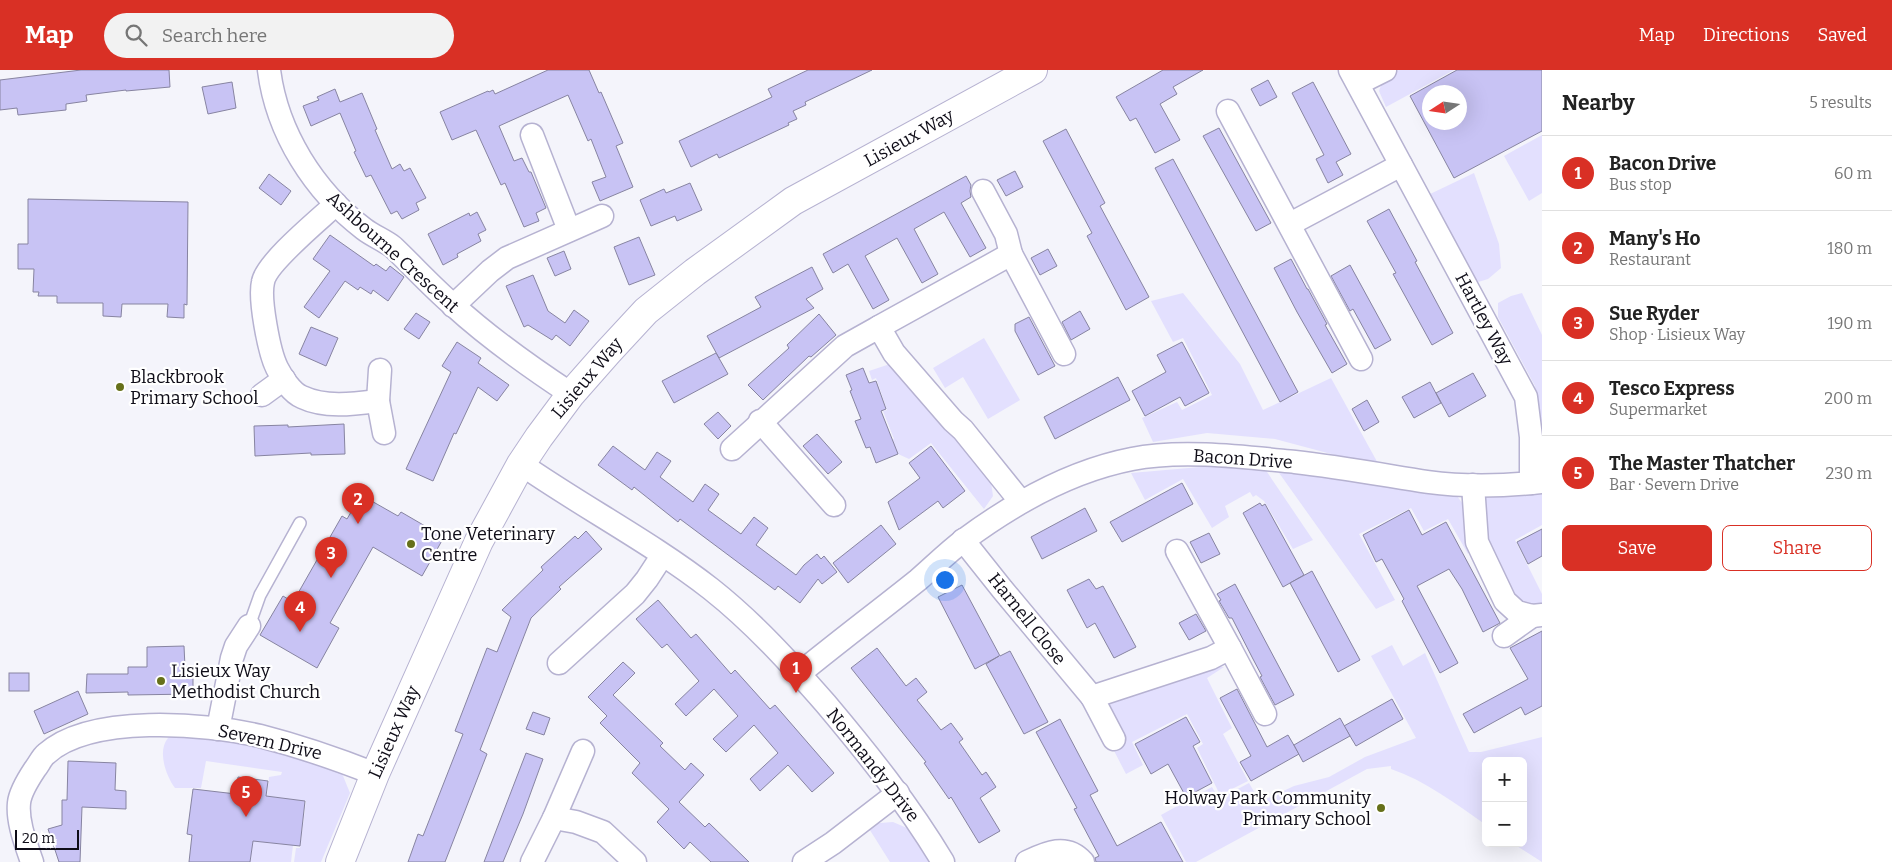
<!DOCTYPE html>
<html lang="en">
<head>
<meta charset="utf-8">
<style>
	body { margin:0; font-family:Bitter,serif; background:#f2f2f2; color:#222 }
	.controls { position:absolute; right:15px; bottom:15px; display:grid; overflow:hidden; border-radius:8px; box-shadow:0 5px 20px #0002 }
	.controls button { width:45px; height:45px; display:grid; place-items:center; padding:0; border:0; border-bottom:1px solid #e0e0e0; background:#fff; color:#222; font:25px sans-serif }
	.compass { position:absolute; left:1422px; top:15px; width:45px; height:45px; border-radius:50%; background:#fff; box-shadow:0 5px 20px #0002; rotate:258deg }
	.scale { position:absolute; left:15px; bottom:12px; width:64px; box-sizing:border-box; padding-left:5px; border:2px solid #0f0d18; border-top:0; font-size:14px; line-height:18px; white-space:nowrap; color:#0f0d18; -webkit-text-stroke:4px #fff; paint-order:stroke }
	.you { position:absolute; left:944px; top:509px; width:18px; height:18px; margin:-12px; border:4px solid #fff; border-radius:50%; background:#1a73e8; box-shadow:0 0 0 8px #1a73e833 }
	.badge { display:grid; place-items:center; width:32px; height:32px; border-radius:50%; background:#d93025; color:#fff; font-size:16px; font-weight:700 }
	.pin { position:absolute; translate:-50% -41px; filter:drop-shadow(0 1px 2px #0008) }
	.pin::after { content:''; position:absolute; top:26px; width:18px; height:15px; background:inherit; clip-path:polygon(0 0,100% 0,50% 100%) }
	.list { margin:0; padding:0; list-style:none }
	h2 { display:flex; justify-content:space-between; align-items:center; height:65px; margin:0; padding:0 20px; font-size:21px }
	h2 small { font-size:16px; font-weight:400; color:#767676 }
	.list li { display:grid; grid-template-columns:32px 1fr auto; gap:15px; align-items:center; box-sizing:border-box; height:75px; padding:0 20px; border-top:1px solid #e0e0e0 }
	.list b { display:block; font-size:19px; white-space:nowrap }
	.list p { margin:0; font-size:16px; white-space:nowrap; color:#767676 }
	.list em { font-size:16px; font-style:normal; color:#767676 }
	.actions { display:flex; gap:10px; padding:15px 20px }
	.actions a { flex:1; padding:11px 0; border:1px solid #d93025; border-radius:8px; text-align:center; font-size:18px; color:#d93025 }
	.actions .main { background:#d93025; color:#fff }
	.icon { flex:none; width:28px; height:28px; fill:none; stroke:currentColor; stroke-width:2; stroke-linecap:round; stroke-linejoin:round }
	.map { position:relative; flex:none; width:1542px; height:792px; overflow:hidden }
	header { display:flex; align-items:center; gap:30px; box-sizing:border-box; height:70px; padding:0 25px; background:#d93025; color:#fff }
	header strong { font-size:24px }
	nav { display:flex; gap:28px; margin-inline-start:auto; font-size:18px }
	.search { width:350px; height:45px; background:#f2f2f2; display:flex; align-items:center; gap:12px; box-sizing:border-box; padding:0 18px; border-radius:28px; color:#767676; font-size:19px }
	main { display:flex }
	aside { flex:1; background:#fff }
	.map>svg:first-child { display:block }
</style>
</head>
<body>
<header>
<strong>Map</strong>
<div class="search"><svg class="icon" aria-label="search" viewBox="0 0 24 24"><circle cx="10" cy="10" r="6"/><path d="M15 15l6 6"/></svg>Search here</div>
<nav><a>Map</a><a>Directions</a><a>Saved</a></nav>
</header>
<main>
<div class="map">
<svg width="1542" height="792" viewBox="0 0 1542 792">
	<rect width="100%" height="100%" fill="#f4f4fb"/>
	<g fill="#e3e0fe">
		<path d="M1399,0H1454L1386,37L1379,21L1384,7Z"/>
		<path d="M1542,65V123L1529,131L1504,86Z"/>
		<path d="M1474,103L1499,174L1501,198L1488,209L1475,213L1428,125Z"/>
		<path d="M1183,223L1240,294L1263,340L1331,308L1380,397L1275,369L1207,363L1153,372L1142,348L1177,332L1182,340L1212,325L1183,268L1173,272L1151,231Z"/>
		<path d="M1522,223L1542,265V377L1535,316L1498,247V233L1511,226Z"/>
		<path d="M984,268L1020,330L988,349L963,307L945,318L933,298Z"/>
		<path d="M893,293L991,412L993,426L984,439L931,373L909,389L896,383L891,371L894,369L883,341L887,340L876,308L872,310L869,301Z"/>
		<path d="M1212,396L1265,399L1313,470L1293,479L1264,431L1256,425L1253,427L1250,422L1225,436L1229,447L1212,458L1183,409L1145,430L1131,403Z"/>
		<path d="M1277,400L1421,418L1457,426L1468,441V484L1448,449L1424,461L1411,438L1359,464L1395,530L1376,539Z"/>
		<path d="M1542,420V455L1515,470L1542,524V541L1519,537L1483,469L1480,429Z"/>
		<path d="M1392,575L1403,596L1425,583L1469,682H1481L1542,667V792L1512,773H1523V691H1486V755C1456,734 1426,711 1391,699V696L1367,699L1196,792H1186L1161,745L1212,717L1219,729L1249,713L1260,732L1294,716L1329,707L1365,687L1416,668L1371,586Z"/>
		<path d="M1207,596L1224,597L1207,608L1232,658L1223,664L1248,711L1220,725L1197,678L1203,674L1187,644L1132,672L1143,695L1126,704L1109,671L1106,629Z"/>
		<path d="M178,661L247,670L341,701L350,723L321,792H294L296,778H300L306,731L267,726L269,707L281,705L282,702L206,691L201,718H175C166,706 157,681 168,668C171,665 175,663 178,661Z"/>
		<path d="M893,752L907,758L929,792H890L868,757L880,753Z"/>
		<path d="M253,771L293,775L291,792H250Z"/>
	</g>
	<g fill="#c8c3f4" stroke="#8784a1" fill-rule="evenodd">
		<path d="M81,0H169L170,17L126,21V20L86,25L87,31L66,34V40L18,45L17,38L0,40V10Z"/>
		<path d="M548,0H589L599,23L601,22L623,73L616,76L633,117L600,131L592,112L606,107L591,69L588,71L568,25L499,56L514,91L522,88L529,102H531L546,138L536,143L539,151L524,157L505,113L501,115L476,60L452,70L440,42L488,21L489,22L493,20L495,24Z"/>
		<path d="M808,0H872L805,32L806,35L793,41L797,49L788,53L789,55L719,88L717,84L691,97L679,71L772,27L768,19Z"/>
		<path d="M1163,0H1203L1173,17L1177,24L1160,34L1180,70L1155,83L1136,48L1130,51L1116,27Z"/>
		<path d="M1457,0H1542V61L1454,108L1410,26ZM1430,22H1460V52H1430Z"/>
		<path d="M1268,10L1277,27L1260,36L1251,19Z"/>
		<path d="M232,12L236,38L208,44L202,17Z"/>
		<path d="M1313,12L1351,84L1336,92L1343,105L1328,113L1316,89L1324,85L1292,23Z"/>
		<path d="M335,19L340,32L362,23L377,59L375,60L392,99L400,94L404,101L410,98L426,128L416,133L419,140L402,149L397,141L391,144L371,105L366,107L354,82L356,81L340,43L311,56L303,36L319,30L317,27Z"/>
		<path d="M1219,58L1271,153L1256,161L1203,66Z"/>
		<path d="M1066,59L1105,133L1100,136L1149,227L1126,240L1087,166L1092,163L1043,71Z"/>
		<path d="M1173,89L1298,322L1280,332L1155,98Z"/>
		<path d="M1015,101L1023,117L1006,126L997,110Z"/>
		<path d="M269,104L291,121L281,135L259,118Z"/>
		<path d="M966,106L971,115L970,121L971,127L961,133L986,178L970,187L944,142L914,159L938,204L922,213L897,168L865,186L889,230L873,239L848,194L833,203L823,184Z"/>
		<path d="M690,113L702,140L677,151L675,146L651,156L640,130L664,119L666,123Z"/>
		<path d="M28,129L188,132L187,235L184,234V248L167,247L168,234H122L121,247L103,246V233H57V226H38L39,222H33L34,199H18V174H28Z"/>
		<path d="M1389,139L1417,191L1415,192L1453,263L1432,275L1393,204L1396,203L1367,151Z"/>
		<path d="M477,142L486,160L478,164L481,171L457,184L458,187L443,195L428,164L469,143L470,146Z"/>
		<path d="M330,165L374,196L376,194L386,201L390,196L404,207L388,231L373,220L371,224L360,217L358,220L345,211L319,248L304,237L330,201L313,189Z"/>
		<path d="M639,167L655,205L629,215L614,177Z"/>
		<path d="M1048,179L1057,196L1040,205L1031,188Z"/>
		<path d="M564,181L571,199L555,206L547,188Z"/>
		<path d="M1291,189L1307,219H1308L1327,254L1325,255L1347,294L1332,303L1297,242L1274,198Z"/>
		<path d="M1350,195L1391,270L1375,279L1353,239L1350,241L1331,206Z"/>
		<path d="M812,197L823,219L806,229L814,238L719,288L707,266L761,237L755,227Z"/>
		<path d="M533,205L548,241L565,253L574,240L589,251L570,276L556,265L552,270L528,255L524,257L506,216Z"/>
		<path d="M1080,241L1090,259L1071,270L1062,252Z"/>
		<path d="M416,243L430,252L419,269L404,259Z"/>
		<path d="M819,244L836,265L811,287L809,286L763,330L748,315L789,278L787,275Z"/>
		<path d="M1029,247L1055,296L1038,305L1015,261V254Z"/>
		<path d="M311,257L338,268L326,296L299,284Z"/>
		<path d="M457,272L481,288L478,293L509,315L497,331L478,317L456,364L454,363L433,411L406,399L451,302L442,296Z"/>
		<path d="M1182,272L1209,323L1185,336L1180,327L1145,346L1132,321L1166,302L1157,285Z"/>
		<path d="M716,283L728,304L674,333L662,311Z"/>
		<path d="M863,298L869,313L876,311L886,339L881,341L898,384L876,393L870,377L866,378L855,351L861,349L850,321L852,320L846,305Z"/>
		<path d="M1473,303L1486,326L1449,347L1436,323Z"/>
		<path d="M1118,307L1130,330L1055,369L1044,347Z"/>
		<path d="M1430,312L1441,333L1414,348L1402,327Z"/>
		<path d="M1367,330L1379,352L1364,361L1352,339Z"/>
		<path d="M718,342L731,356L718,369L704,354Z"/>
		<path d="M344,354L345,384L311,385V383L255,386L254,356L288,355V357Z"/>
		<path d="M817,364L842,392L828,404L803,376Z"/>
		<path d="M613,376L645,400L657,382L671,391L660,407L693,432L705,414L719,424L708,440L741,464L754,447L768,458L756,475L796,505L804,495L817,484L821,489L824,486L837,502L822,514L818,509L800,533L778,516L775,520L680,449L678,452L634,417L632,420L598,395Z"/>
		<path d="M931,376L965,421L943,438L938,431L899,460L888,432L920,408L909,393Z"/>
		<path d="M1182,413L1193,434L1122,472L1110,452Z"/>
		<path d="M361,425L398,446L401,442L444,467L422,506L373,477L330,553L339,558L317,598L260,565L283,526L293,532L342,446L347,449Z"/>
		<path d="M1260,433L1262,436L1265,434L1304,505L1283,517L1243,443Z"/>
		<path d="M1085,438L1097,461L1042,489L1031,467Z"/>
		<path d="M1409,440L1422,465L1446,452L1500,553L1483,562L1462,519L1449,499L1417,516L1458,593L1440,603L1402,531L1404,529L1382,489L1376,492L1363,465Z"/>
		<path d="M881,455L896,474L848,513L833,493Z"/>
		<path d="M1542,459V486L1528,494L1517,472Z"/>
		<path d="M586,461L602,479L559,517L561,519L531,548L480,680L487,684L445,792H408L418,764L423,766L463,664L455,661L487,578L497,582L511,547L502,540L543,500L541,497L575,466L578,469Z"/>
		<path d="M1209,463L1220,484L1201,493L1190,472Z"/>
		<path d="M1312,501L1360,590L1338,602L1290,513Z"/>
		<path d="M1089,509L1096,519L1103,516L1136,577L1114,588L1095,553L1087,558L1067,520Z"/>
		<path d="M1235,514L1294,625L1275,635L1260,607L1262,606L1253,589L1232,548H1229L1219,531L1221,530L1217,524Z"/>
		<path d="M962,515L1000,586L1010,581L1048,652L1024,664L986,594L999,586L975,599L938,527Z"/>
		<path d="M658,530L691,568L696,564L731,604L735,600L770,639L775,635L834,703L812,722L788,695L760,721L750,709L778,683L754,655L726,682L713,669L738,646L714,619L686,646L675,634L699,611L667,574L662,578L636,549Z"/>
		<path d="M1196,544L1206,561L1189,570L1179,553Z"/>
		<path d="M1542,561V636L1525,645L1521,637L1474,663L1463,644L1528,609L1510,578Z"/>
		<path d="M184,576L185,597H193V624L128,625V622L86,623L87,604H128V597H147V577Z"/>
		<path d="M877,578L906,616L916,608L927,622L917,630L930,646L941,660L951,653L963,669L959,672L982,705L986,702L996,717L980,728L1000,761L979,773L951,727L949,729L924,693L926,692L851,598Z"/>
		<path d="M623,592L635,603L613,625L663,673L660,676L685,700L691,693L704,705L679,732L705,757L709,753L749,792H711L690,772L684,779L657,752L669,739L632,703L640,693L600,653L607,646L588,627Z"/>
		<rect x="9" y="603" width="20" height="18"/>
		<path d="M1237,619L1267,677L1288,665L1299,684L1251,711L1240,692L1251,686L1220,628Z"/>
		<path d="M78,621L88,644L44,664L34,641Z"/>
		<path d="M1392,629L1403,649L1356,676L1344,656Z"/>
		<path d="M533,642L550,648L544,665L526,659Z"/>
		<path d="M1186,647L1200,672L1193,676L1212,713L1186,727L1168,694L1151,704L1135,674Z"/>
		<path d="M1340,648L1350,666L1303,692L1294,675Z"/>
		<path d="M1060,649L1098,721L1090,725L1117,776L1161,752L1183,792H1096L1095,788L1099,786L1074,739L1077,738L1036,662Z"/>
		<path d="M526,683L543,689L523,744L503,792H484Z"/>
		<path d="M68,691L116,693L115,720L126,721V739L82,737L80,792H59L48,759L62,755V730H67Z"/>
		<path d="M238,707L268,711L266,726L305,731L300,776L253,771L250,792H189L192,765L187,764L193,719L236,724Z"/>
	</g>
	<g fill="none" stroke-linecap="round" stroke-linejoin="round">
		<defs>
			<path id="service" d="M249,556L260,525L300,453"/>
			<g id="minor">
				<path d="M269,0C277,63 314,121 364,159C373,166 384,170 393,177C413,196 432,217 453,235C489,268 530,297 571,324"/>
				<path d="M1350,0L1526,327L1531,367V413"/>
				<path d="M1359,13L1385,0"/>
				<path d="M1228,41L1361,289"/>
				<path d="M532,65L569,160"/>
				<path d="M983,121L1006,164L1011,184"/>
				<path d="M336,134C320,149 266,193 263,212C259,229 269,282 277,298C282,308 292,323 302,327C325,338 354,334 378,331"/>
				<path d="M1290,154L1401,95"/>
				<path d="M453,236L490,201L507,188L602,146"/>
				<path d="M879,257L1011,184L1064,284"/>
				<path d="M380,300L378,331L384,363"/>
				<path d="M262,325L284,309"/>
				<path d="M760,351L834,435"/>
				<path d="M732,379L845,276L879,257L894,283L953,351L963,360L1021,432"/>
				<path d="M521,394C583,437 652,473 711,519C754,553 790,593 826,634C868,684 909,735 943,792"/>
				<path d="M1473,415L1477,472L1505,531L1517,542L1532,546L1542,545"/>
				<path d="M963,470L1002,519L1092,627L1211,588L1230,578L1265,644"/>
				<path d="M1177,481L1230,578"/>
				<path d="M1504,566L1532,546"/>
				<path d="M559,593L635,524L647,509L662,486"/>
				<path d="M799,604C838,572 878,542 918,510C933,497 948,482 964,470C1014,433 1070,401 1132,389C1181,379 1245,387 1295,392C1339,397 1383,405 1428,412C1465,417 1505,416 1542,412"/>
				<path d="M1092,627L1114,669"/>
				<path d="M218,659L232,588L236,576L249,556"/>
				<path d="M554,748L583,681"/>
				<path d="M32,792C26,774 17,752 19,733C20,722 29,708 35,699C39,694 42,687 46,684C90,644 205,653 260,666C299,676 337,689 375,704"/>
				<path d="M532,792L554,748L576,752L603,762L635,792"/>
				<path d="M804,792L833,773L898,723"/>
				<path d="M1027,792C1046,783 1066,773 1083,792"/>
			</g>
			<path id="tertiary" d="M340,792L375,704L479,471L521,394L539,367L571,324L608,282L646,241L695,202L793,131L1033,0"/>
		</defs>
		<use href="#service" stroke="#b6b2d1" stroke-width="14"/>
		<use href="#minor" stroke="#b6b2d1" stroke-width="25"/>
		<use href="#tertiary" stroke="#b6b2d1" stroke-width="30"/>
		<use href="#service" stroke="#fff" stroke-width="11"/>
		<use href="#minor" stroke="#fff" stroke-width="22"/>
		<use href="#tertiary" stroke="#fff" stroke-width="28"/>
	</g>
	<g fill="#66701a" stroke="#fff" stroke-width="2">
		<circle cx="120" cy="317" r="5"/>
		<circle cx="411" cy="474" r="5"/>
		<circle cx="161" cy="611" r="5"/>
		<circle cx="1381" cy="738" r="5"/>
	</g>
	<g text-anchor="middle" stroke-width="4.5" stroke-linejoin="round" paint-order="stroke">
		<g font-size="18" fill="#0f0d18" stroke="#fff">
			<text transform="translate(909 68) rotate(-29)" y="6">Lisieux Way</text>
			<text transform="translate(393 182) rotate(42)" y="6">Ashbourne Crescent</text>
			<text transform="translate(1484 249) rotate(62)" y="6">Hartley Way</text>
			<text transform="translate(587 308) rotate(-50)" y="6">Lisieux Way</text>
			<text transform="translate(1243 389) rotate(4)" y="6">Bacon Drive</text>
			<text transform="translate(1027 549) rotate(51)" y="6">Harnell Close</text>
			<text transform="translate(394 662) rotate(-66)" y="6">Lisieux Way</text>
			<text transform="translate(270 672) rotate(13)" y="6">Severn Drive</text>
			<text transform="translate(873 695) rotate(52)" y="6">Normandy Drive</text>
		</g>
		<g font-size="18" fill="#0f0d18" stroke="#fff" text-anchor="start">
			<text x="130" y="313">Blackbrook<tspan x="130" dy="21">Primary School</tspan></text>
			<text x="421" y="470">Tone Veterinary<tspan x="421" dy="21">Centre</tspan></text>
			<text x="171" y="607">Lisieux Way<tspan x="171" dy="21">Methodist Church</tspan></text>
			<text x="1371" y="734" text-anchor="end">Holway Park Community<tspan x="1371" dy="21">Primary School</tspan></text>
		</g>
	</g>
</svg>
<div class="controls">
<button>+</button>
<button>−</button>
</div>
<svg class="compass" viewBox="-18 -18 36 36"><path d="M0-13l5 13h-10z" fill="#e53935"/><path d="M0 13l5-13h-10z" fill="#767676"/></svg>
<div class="scale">20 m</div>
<div class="you"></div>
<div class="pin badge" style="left:796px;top:623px">1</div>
<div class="pin badge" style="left:358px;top:454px">2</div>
<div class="pin badge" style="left:331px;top:508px">3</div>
<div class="pin badge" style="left:300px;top:562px">4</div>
<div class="pin badge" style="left:246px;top:747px">5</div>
</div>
<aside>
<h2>Nearby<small>5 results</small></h2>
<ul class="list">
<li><span class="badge">1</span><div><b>Bacon Drive</b><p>Bus stop</p></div><em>60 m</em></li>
<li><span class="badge">2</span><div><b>Many's Ho</b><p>Restaurant</p></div><em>180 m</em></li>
<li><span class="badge">3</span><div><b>Sue Ryder</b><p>Shop · Lisieux Way</p></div><em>190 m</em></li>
<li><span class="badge">4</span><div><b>Tesco Express</b><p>Supermarket</p></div><em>200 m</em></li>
<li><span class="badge">5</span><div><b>The Master Thatcher</b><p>Bar · Severn Drive</p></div><em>230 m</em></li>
</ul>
<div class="actions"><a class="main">Save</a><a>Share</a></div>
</aside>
</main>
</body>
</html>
